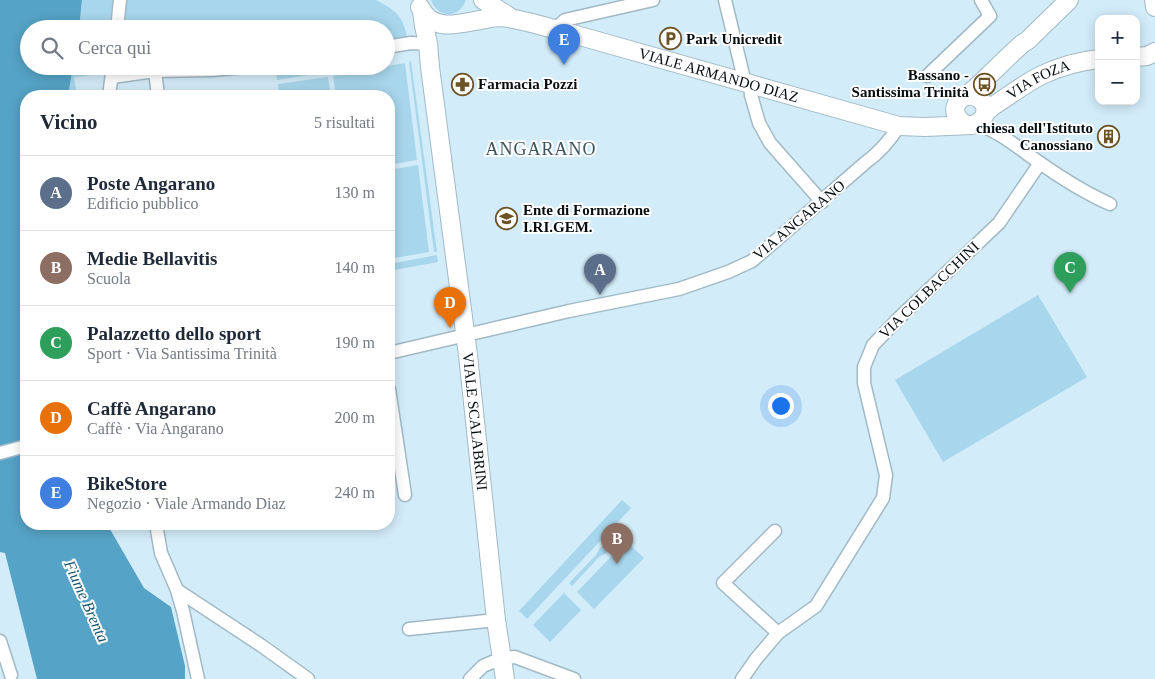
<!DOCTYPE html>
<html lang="it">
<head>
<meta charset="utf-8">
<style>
	body { margin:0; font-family:"Times New Roman",serif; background:#f2f2f3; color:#1f2937 }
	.controls { position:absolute; right:15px; top:15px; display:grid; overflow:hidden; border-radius:10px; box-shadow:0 2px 12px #0003 }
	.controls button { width:45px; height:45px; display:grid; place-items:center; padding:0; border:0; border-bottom:1px solid #e0e1e3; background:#fff; color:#1f2937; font:25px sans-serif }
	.you { position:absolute; left:780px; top:405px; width:18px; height:18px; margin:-12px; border:4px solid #fff; border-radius:50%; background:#1a73e8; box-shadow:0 0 0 8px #1a73e833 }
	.badge { display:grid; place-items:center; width:32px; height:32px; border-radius:50%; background:#ea580c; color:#fff; font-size:16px; font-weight:700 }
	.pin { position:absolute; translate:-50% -41px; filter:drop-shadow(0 1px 2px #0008) }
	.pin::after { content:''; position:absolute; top:26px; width:18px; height:15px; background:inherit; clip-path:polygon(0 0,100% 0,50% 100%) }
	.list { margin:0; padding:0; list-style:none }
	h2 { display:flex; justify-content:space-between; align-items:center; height:65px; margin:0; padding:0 20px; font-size:21px }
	h2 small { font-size:16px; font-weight:400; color:#747a83 }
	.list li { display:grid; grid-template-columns:32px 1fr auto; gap:15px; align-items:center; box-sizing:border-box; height:75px; padding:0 20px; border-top:1px solid #e0e1e3 }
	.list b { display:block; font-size:19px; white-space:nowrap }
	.list p { margin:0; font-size:16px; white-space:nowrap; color:#747a83 }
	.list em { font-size:16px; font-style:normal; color:#747a83 }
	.icon { flex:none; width:28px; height:28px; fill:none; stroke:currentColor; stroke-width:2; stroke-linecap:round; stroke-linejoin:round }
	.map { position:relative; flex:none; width:1155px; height:679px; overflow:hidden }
	.search { position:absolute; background:#fff; box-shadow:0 2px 12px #0003; left:20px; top:20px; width:375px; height:55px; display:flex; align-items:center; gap:12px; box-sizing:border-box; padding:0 18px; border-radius:28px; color:#747a83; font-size:19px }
	.panel { position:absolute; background:#fff; box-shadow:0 2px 12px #0003; left:20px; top:90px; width:375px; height:440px; border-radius:20px }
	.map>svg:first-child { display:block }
</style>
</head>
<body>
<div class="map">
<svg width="1155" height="679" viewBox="0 0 1155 679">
	<rect width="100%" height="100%" fill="#d3ecf9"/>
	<g fill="#a8d6ec">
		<path d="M82,0H376C397,11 403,16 408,40L386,43V29H79Z"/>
		<path d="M431,0H466C459,19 438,19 431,0Z"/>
		<path d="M411,61L437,252H434L409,62Z"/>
		<path d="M405,63L417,160L389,165V96H336L333,76Z"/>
		<path d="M73,66H178L74,77L77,96H68Z"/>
		<path d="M310,66H326L327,72L277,80L276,71Z"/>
		<path d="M328,77L331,96H279L278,84Z"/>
		<path d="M418,165L429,252L389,259V170Z"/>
		<path d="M437,255L438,262L389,271V264Z"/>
		<path d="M1038,295L1087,377L943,462L895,380Z"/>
		<path d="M622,500L631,508L527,619L519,611Z"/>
		<path d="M608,540L614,546L605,554L599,557L572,586L569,583L596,555L599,549Z"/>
		<path d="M626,541L644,558L594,609L577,592Z"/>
		<path d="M564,593L581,610L550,642L533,625Z"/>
	</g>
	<path fill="#55a3c6" d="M0,0H82L79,29H29V66H73L68,96H26V524H107L144,588L171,607L185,666V679H37L5,553L0,552Z"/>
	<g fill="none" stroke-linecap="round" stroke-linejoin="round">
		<defs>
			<g id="street">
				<path d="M725,0L745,83"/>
				<path d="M117,29L120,0"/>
				<path d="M555,29L565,20L653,0"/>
				<path d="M386,47L411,43L428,44"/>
				<path d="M155,71L158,96"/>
				<path d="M927,76L990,16L981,0"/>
				<path d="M112,77L155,71L212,70L257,66"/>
				<path d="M750,84L751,95L759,123L770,143L822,202"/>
				<path d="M109,96L113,66"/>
				<path d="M977,124C1000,132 1020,149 1040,163C1063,179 1085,193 1110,204"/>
				<path d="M389,353L569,311L679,289L728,272L752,261L865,163C880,152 889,142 899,126"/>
				<path d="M389,389L405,495"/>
				<path d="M0,453L26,446"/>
				<path d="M156,524L161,553L177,590L183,611L198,679"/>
				<path d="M775,531L723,583L778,633"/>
				<path d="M177,590L262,646L308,679"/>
				<path d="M409,629L496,620"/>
				<path d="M0,641L11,675"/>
				<path d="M470,679L483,666L502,658L515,657L574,679"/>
				<path d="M742,679L756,659L778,633L816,606L883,498L886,475L864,383V367L873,345L899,318L999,223L1040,163"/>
			</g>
			<g id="secondary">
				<path d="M483,0L510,17"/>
				<path d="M1154,0L1155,7"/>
				<path id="s1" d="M420,7C433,35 464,22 486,19C494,17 505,17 513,19C527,21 541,26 555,29L899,126L925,127L972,125C993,119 988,94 966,96"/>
				<path id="s2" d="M422,11L424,26L428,43L430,67L468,355L496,620L505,679"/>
				<path d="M1137,57L1147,56L1155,52"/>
				<path id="s3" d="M986,112L993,106C1009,96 1025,83 1042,75C1059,67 1080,61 1099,59"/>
				<path d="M967,125C958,121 952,113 957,103C960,98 965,97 970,93C987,78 1004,60 1022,44L1028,40L1069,0"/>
			</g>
		</defs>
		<use href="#street" stroke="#a1b9c5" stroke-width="15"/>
		<use href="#secondary" stroke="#a1b9c5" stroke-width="20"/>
		<use href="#street" stroke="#fff" stroke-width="12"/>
		<use href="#secondary" stroke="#fff" stroke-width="18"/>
	</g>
	<defs>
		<symbol id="parking-ring" viewBox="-11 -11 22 22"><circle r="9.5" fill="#fff" stroke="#6c5224" stroke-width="1.5"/><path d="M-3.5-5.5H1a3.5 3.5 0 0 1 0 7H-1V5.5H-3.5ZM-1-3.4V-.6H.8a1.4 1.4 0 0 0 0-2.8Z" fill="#6c5224"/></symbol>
		<symbol id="pharmacy-ring" viewBox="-11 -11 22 22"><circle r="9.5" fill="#fff" stroke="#6c5224" stroke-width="1.5"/><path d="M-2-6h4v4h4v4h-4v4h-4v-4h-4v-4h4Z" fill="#6c5224"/></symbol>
		<symbol id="bus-ring" viewBox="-11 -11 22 22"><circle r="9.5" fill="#fff" stroke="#6c5224" stroke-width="1.5"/><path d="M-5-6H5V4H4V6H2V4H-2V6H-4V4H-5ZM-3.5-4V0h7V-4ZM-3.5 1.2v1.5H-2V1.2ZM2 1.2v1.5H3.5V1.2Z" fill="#6c5224"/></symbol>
		<symbol id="building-ring" viewBox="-11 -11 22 22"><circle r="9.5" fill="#fff" stroke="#6c5224" stroke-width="1.5"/><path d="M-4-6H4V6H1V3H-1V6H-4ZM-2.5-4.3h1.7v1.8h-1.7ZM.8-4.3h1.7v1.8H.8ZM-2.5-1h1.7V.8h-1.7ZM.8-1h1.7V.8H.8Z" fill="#6c5224"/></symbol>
		<symbol id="school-ring" viewBox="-11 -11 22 22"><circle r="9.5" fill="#fff" stroke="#6c5224" stroke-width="1.5"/><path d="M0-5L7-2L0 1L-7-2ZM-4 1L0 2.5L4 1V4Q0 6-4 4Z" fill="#6c5224"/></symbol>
	</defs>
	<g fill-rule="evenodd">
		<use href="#parking-ring" x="658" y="26" width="25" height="25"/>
		<use href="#pharmacy-ring" x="450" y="72" width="25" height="25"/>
		<use href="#bus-ring" x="972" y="72" width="25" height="25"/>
		<use href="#building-ring" x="1096" y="124" width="25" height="25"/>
		<use href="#school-ring" x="494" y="206" width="25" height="25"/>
	</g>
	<g text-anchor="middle" stroke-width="4" stroke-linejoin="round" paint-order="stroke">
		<g font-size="15" font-weight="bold" fill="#050d11" stroke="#fff" text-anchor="start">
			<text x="686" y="44">Park Unicredit</text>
			<text x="969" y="80" text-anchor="end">Bassano -<tspan x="969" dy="17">Santissima Trinità</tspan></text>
			<text x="478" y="89">Farmacia Pozzi</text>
			<text x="1093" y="133" text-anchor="end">chiesa dell'Istituto<tspan x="1093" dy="17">Canossiano</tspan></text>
			<text x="523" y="215">Ente di Formazione<tspan x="523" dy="17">I.RI.GEM.</tspan></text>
		</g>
		<g font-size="15" fill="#050d11" stroke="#fff">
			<text dy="5" stroke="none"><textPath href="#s1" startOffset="314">VIALE ARMANDO DIAZ</textPath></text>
			<text dy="5" stroke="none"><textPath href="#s3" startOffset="62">VIA FOZA</textPath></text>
			<text transform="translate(799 220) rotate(-40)" y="5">VIA ANGARANO</text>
			<text transform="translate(929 290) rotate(-44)" y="5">VIA COLBACCHINI</text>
			<text dy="5" stroke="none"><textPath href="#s2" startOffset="414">VIALE SCALABRINI</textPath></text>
		</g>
		<g font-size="16" font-style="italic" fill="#17566e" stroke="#fff">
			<text transform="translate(87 601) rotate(66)" y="6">Fiume Brenta</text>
		</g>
		<g font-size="18" letter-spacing="1" fill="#3d535e" stroke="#fff">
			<text x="541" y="155">ANGARANO</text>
		</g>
	</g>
</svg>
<div class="controls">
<button>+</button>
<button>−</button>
</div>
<div class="you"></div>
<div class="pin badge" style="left:600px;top:295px;background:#5c6f8a">A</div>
<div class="pin badge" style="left:617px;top:564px;background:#8d6e63">B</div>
<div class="pin badge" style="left:1070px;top:293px;background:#2e9e5b">C</div>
<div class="pin badge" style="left:450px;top:328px;background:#e8710a">D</div>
<div class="pin badge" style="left:564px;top:65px;background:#3f7fe0">E</div>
<div class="search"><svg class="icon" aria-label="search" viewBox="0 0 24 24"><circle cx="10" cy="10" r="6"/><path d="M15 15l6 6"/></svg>Cerca qui</div>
<section class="panel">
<h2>Vicino<small>5 risultati</small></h2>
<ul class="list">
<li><span class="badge" style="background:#5c6f8a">A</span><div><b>Poste Angarano</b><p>Edificio pubblico</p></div><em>130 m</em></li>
<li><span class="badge" style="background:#8d6e63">B</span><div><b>Medie Bellavitis</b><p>Scuola</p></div><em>140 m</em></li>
<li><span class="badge" style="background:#2e9e5b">C</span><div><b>Palazzetto dello sport</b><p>Sport · Via Santissima Trinità</p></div><em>190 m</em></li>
<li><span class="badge" style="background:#e8710a">D</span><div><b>Caffè Angarano</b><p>Caffè · Via Angarano</p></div><em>200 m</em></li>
<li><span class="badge" style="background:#3f7fe0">E</span><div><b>BikeStore</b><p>Negozio · Viale Armando Diaz</p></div><em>240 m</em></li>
</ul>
</section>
</div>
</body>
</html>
